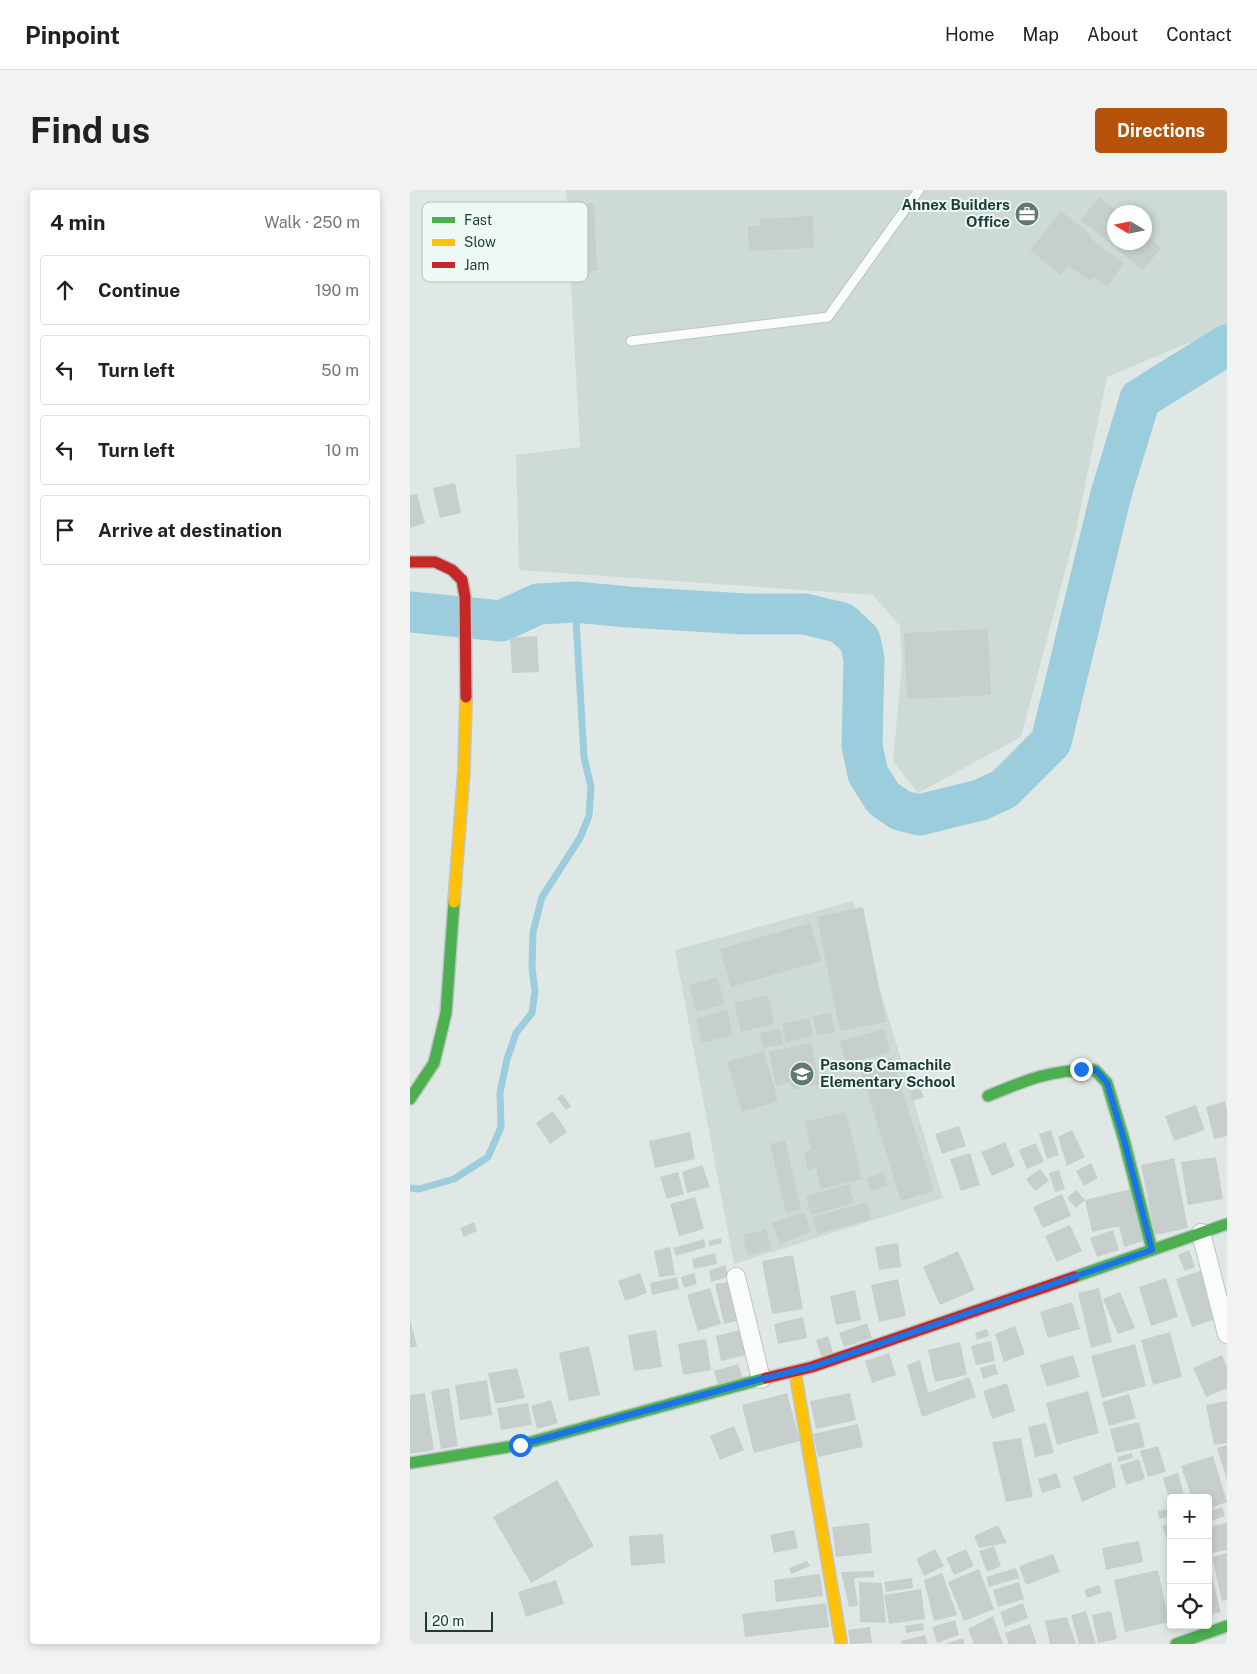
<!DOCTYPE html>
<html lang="en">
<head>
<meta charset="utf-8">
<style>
	body { margin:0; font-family:"Public Sans",sans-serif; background:#f2f2f2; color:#202124 }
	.controls { position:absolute; right:15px; bottom:15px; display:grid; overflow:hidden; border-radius:5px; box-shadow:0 2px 8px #0003 }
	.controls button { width:45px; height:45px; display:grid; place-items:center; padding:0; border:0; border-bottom:1px solid #e0e0e0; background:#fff; color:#202124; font:25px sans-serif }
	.compass { position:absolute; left:697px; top:15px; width:45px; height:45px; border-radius:50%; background:#fff; box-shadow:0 2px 8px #0003; rotate:280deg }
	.scale { position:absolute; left:15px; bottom:12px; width:68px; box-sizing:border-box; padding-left:5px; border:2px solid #1d3c37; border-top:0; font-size:14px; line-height:18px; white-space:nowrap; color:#1d3c37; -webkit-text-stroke:4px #eef8f4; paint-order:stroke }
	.stop { position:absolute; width:15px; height:15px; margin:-11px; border:4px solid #1a73e8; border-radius:50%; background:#fff }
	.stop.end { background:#1a73e8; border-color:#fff; box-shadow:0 1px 5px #0008 }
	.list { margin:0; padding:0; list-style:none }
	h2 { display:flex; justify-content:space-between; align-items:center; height:65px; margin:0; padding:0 20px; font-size:21px }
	h2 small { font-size:16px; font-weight:400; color:#757577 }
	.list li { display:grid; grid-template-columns:32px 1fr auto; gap:15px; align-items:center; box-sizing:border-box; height:70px; margin:0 10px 10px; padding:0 10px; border:1px solid #e0e0e0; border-radius:5px }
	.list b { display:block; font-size:19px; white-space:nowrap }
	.list em { font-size:16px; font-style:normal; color:#757577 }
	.icon { flex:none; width:28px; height:28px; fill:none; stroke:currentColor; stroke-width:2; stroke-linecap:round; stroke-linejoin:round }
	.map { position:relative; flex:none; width:817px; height:1454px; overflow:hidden; border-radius:5px }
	header { display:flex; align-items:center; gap:30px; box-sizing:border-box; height:70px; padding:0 25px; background:#fff; border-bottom:1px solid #e0e0e0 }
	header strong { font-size:24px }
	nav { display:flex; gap:28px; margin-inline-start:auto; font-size:18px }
	.intro { display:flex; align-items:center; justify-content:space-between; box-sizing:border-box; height:120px; padding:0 30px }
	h1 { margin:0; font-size:35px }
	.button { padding:12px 22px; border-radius:5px; background:#b45309; color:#fff; font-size:18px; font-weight:700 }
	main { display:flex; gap:30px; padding:0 30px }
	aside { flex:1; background:#fff; border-radius:5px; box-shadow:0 2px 8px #0003 }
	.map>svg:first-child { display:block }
</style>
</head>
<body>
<header>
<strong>Pinpoint</strong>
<nav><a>Home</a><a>Map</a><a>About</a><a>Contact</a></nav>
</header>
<div class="intro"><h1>Find us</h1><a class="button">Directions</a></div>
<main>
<aside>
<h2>4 min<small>Walk · 250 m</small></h2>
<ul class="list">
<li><svg class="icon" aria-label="ahead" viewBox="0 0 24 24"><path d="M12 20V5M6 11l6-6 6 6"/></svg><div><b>Continue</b></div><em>190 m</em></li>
<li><svg class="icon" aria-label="left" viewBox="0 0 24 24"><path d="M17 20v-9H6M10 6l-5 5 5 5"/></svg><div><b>Turn left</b></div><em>50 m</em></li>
<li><svg class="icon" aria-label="left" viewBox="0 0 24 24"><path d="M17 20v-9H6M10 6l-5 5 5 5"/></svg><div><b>Turn left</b></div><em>10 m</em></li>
<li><svg class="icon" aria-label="arrive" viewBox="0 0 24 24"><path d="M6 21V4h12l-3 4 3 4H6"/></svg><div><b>Arrive at destination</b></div></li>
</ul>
</aside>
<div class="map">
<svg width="817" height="1454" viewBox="0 0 817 1454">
	<rect width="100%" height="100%" fill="#e0e8e5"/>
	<g fill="#cddad5" fill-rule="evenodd">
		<path d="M156,0H817V137L697,187L666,340L611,547L508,603L483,571L492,475L490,436L463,405L109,380L106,265L170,257ZM704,22H734V52H704Z"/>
		<path d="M443,711L533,1008L324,1074L265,760Z"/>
	</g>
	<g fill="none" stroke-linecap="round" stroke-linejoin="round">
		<path stroke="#9bcddc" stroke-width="7" d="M0,998L9,999L44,989L78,967L91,937L90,903L97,869L106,843L122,823L125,801L122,778L123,742L132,707L170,648L179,626L181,597L174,567L165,412"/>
		<path stroke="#9bcddc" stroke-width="41" d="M0,422L91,431L128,414L165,412L218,417L335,424H395L432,433L450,450L454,469L452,556L458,584L473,608L490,620L509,625L570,610L594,599L641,552L701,304L730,209L817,155"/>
	</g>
	<g fill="#c7cfcc">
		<path d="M689,7L708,22H704V52H734V44L751,58L733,80L671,30Z"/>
		<path d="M184,13L187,81H163L161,14Z"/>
		<path d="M651,21L682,46L680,48L714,73L697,97L683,87L681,92L659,76L676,53L651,85L620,60Z"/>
		<path d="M403,26L404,58L339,61L338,36H350V29Z"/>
		<path d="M45,293L51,323L30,328L23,298Z"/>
		<path d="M7,304L15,333L0,338V305Z"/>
		<path d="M578,439L581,505L497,509L494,443Z"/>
		<path d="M127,446L129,482L102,483L100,448Z"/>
		<path d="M453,717L476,832L430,841L407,727Z"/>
		<path d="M400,733L411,771L321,797L310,759Z"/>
		<path d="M307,787L315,814L286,822L279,795Z"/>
		<path d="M358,805L364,834L331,842L324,813Z"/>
		<path d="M317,820L323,845L292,853L286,828Z"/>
		<path d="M421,822L425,842L407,846L403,827Z"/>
		<path d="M399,828L403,846L376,852L372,834Z"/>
		<path d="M370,839L373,854L353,858L350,843Z"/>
		<path d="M474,839L480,862L436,874L430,851Z"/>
		<path d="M401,853L410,894L383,900L380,892L366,896L359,862Z"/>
		<path d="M354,861L368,911L332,922L317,872Z"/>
		<path d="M482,868L524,1001L491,1011L450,878Z"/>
		<path d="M510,898L514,907L503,911L500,901Z"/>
		<path d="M152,904L161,916L156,920L147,908Z"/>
		<path d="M815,911L817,919V946L804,949L796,917Z"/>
		<path d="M786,915L795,940L764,951L755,926Z"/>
		<path d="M143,921L157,942L140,954L126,933Z"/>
		<path d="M436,922L452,989L411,999L406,976L398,981L394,963L401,959L395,932Z"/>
		<path d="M549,936L556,956L532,964L525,944Z"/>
		<path d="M641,940L649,965L637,969L629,944Z"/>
		<path d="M662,940L675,967L657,976L648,947Z"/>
		<path d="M280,942L285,969L245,978L239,951Z"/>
		<path d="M375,950L391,1019L376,1023L360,954Z"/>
		<path d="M595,952L605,976L582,986L571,962Z"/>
		<path d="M626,953L634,972L617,979L609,960Z"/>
		<path d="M560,963L570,995L551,1001L540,969Z"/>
		<path d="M806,967L813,1009L778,1015L771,972Z"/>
		<path d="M764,968L778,1038L745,1045L731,975Z"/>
		<path d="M681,973L688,988L674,996L666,981Z"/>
		<path d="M292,975L300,997L277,1003L272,982Z"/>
		<path d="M630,979L639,991L625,1001L616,989Z"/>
		<path d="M649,980L655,999L645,1002L639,983Z"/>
		<path d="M268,982L274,1004L257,1009L250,987Z"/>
		<path d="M474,982L478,996L461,1001L457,988Z"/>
		<path d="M439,994L444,1013L401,1025L396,1006Z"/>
		<path d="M721,999L734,1051L714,1057L709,1036L682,1042L675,1010Z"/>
		<path d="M666,1000L675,1010L666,1018L657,1008Z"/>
		<path d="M652,1004L661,1026L633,1038L623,1017Z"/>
		<path d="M285,1007L294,1039L269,1046L260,1014Z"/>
		<path d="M457,1012L461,1029L408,1044L403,1027Z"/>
		<path d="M394,1022L401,1042L370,1054L362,1033Z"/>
		<path d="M64,1032L67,1041L54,1047L50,1038Z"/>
		<path d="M660,1035L672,1061L647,1072L635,1046Z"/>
		<path d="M356,1039L361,1059L338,1066L333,1045Z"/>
		<path d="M703,1040L709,1060L687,1067L680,1048Z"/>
		<path d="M311,1048L312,1053L300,1056L298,1051Z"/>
		<path d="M294,1049L296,1057L266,1066L263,1058Z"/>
		<path d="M488,1053L491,1077L469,1080L465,1057Z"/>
		<path d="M260,1057L265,1085L249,1087L244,1061Z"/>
		<path d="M779,1060L785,1077L775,1081L768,1065Z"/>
		<path d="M548,1061L565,1100L530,1115L513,1077Z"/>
		<path d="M305,1063L307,1074L284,1079L282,1069Z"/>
		<path d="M383,1065L393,1119L362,1124L352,1071Z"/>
		<path d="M315,1075L318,1087L301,1092L299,1081Z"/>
		<path d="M793,1080L809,1128L782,1137L766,1089Z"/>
		<path d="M230,1083L237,1103L215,1111L208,1091Z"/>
		<path d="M284,1083L287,1094L274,1098L271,1087Z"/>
		<path d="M267,1087L269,1099L242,1105L240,1093Z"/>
		<path d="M756,1088L768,1127L741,1136L729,1097Z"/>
		<path d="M488,1089L496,1126L469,1132L461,1095Z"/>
		<path d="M323,1091L332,1130L314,1134L305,1094Z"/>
		<path d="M300,1098L311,1134L288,1141L277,1105Z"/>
		<path d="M689,1098L702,1152L681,1158L668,1103Z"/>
		<path d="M445,1100L451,1130L426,1135L420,1106Z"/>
		<path d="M710,1102L725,1138L708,1144L693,1109Z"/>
		<path d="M662,1112L670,1139L638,1148L630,1122Z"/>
		<path d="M393,1127L397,1148L368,1154L364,1134Z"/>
		<path d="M0,1129L7,1156L0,1158Z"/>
		<path d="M457,1133L462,1148L434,1157L429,1143Z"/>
		<path d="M605,1136L615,1164L594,1172L585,1144Z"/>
		<path d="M577,1139L579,1146L567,1150L565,1143Z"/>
		<path d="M246,1140L252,1177L224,1181L218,1145Z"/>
		<path d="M330,1140L336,1165L311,1171L306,1146Z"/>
		<path d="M760,1142L772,1187L743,1195L731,1150Z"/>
		<path d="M418,1146L424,1165L412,1169L406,1150Z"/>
		<path d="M296,1149L301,1180L273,1185L268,1154Z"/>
		<path d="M581,1151L585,1171L566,1175L561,1156Z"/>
		<path d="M550,1152L557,1185L525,1192L518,1160Z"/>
		<path d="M725,1154L736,1196L692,1208L681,1166Z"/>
		<path d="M179,1156L190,1205L159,1211L149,1163Z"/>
		<path d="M479,1163L486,1185L462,1193L455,1171Z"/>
		<path d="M663,1165L670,1187L637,1197L630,1175Z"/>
		<path d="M812,1165L817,1177V1198L796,1207L783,1178Z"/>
		<path d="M510,1170L518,1203L559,1187L566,1207L512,1227L497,1175Z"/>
		<path d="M328,1174L333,1189L309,1197L304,1181Z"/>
		<path d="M585,1174L588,1184L573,1189L570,1178Z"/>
		<path d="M107,1178L115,1208L91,1213H85L78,1183Z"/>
		<path d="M77,1190L82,1225L50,1230L45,1195Z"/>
		<path d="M597,1193L605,1221L582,1229L573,1201Z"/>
		<path d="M39,1198L48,1256L31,1259L21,1201Z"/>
		<path d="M678,1201L689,1243L647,1255L636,1213Z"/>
		<path d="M15,1203L24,1260L0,1264V1205Z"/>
		<path d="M377,1203L390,1251L344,1263L332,1215Z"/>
		<path d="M440,1203L446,1230L406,1239L400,1211Z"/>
		<path d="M719,1204L726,1228L699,1236L692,1212Z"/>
		<path d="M141,1210L148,1233L127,1239L121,1216Z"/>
		<path d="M817,1211V1253L804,1255L796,1215Z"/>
		<path d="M118,1213L122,1235L91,1240L87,1218Z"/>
		<path d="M729,1232L735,1257L706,1263L700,1239Z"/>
		<path d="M636,1233L644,1263L625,1267L618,1237Z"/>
		<path d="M448,1234L453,1257L408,1267L403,1244Z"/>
		<path d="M324,1236L334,1260L310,1270L300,1246Z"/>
		<path d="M611,1248L623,1307L596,1312L582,1252Z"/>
		<path d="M817,1255V1290L807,1258Z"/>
		<path d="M748,1256L756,1282L738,1287L730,1261Z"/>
		<path d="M722,1263L723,1268L708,1272L707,1267Z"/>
		<path d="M803,1266L817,1312L798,1319V1308H782L771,1276Z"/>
		<path d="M729,1269L735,1289L716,1295L710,1275Z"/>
		<path d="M701,1272L706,1297L672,1312L663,1287Z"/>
		<path d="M647,1283L651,1297L632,1303L628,1289Z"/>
		<path d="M768,1283L775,1308H761L760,1312L753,1288Z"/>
		<path d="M147,1290L184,1356L121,1393L83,1327Z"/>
		<path d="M812,1317L815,1326L798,1332V1322Z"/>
		<path d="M761,1319V1326L749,1329L748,1321Z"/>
		<path d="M459,1333L462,1363L426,1367L422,1337Z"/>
		<path d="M761,1333V1358L752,1336Z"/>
		<path d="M817,1333V1360L801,1363L798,1349V1337Z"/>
		<path d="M588,1335L597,1353L569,1358L564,1346Z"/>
		<path d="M384,1340L388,1358L364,1363L360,1345Z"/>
		<path d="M253,1344L255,1373L221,1376L219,1346Z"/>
		<path d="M729,1351L733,1372L696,1380L692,1358Z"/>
		<path d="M584,1356L591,1376L577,1382L569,1361Z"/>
		<path d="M525,1359L534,1376L514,1386L506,1369Z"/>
		<path d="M556,1359L564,1376L544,1385L536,1368Z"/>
		<path d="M817,1363V1410L812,1411L802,1367Z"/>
		<path d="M643,1364L650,1382L616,1395L609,1376Z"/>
		<path d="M798,1370L811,1422L798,1425Z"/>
		<path d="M397,1371L400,1376L381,1384L379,1378Z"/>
		<path d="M606,1378L609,1388L579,1397L576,1387Z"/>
		<path d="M569,1379L584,1419L554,1431L538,1392Z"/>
		<path d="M748,1380L759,1432L715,1442L704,1390Z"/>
		<path d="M464,1381V1387L444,1388L448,1416L439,1417L431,1382Z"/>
		<path d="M532,1383L547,1425L524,1431L514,1390Z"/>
		<path d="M410,1384L413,1406L366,1412L364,1390Z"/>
		<path d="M502,1388L503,1398L476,1402L474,1392Z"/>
		<path d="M146,1390L154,1414L116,1427L108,1402Z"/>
		<path d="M449,1392L472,1393L476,1433L450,1432Z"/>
		<path d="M609,1392L614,1409L588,1417L583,1400Z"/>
		<path d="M689,1395L692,1403L677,1408L674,1400Z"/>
		<path d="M511,1399L515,1429L479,1434L474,1405Z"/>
		<path d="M416,1413L419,1437L335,1447L332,1424Z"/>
		<path d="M613,1413L618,1428L595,1437L590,1422Z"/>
		<path d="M676,1421L686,1454H669L661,1425Z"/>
		<path d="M701,1421L707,1449L688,1453L682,1425Z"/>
		<path d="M583,1426L593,1454H564L558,1439Z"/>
		<path d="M657,1427L666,1454H640L635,1431Z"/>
		<path d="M545,1430L549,1445L527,1453L522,1437Z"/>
		<path d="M513,1433L514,1440L496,1443L495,1436Z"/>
		<path d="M620,1434L627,1454H599L595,1443Z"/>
		<path d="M460,1437L462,1453L440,1454L438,1440Z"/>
		<path d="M515,1445L518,1454H492L491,1451Z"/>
		<path d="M553,1448L555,1454H535Z"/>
	</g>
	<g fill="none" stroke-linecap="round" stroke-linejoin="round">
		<defs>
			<path id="lane" d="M221,151L418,127L509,0"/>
			<g id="street">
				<path d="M791,1043L817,1144"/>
				<path d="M326,1087L351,1189"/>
			</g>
			<g id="fast">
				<path d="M578,906C616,890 642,879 685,880L697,893L714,950L742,1060"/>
				<path d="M0,909L24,873L36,823L44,712"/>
				<path d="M664,1087L817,1034"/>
				<path d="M0,1273L110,1255L356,1188"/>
				<path d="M766,1454L817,1436"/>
			</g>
			<g id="slow">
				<path d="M44,712L54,580L56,507"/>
				<path d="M385,1182L431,1451"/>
			</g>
			<g id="jam">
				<path d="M0,372H25L42,380L52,390L55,407L56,507"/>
				<path d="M356,1188L402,1177L664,1087"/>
			</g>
		</defs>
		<use href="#lane" stroke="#bdc5c2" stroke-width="11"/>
		<use href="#street" stroke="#bdc5c2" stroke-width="20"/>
		<use href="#fast" stroke="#bcc6c3" stroke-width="14"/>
		<use href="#slow" stroke="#bcc6c3" stroke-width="14"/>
		<use href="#jam" stroke="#bcc6c3" stroke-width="14"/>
		<use href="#lane" stroke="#fafcfb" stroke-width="9"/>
		<use href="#street" stroke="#fafcfb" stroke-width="18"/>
		<use href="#fast" stroke="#4caf50" stroke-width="11"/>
		<use href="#slow" stroke="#ffc107" stroke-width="11"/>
		<use href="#jam" stroke="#c62828" stroke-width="11"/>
	</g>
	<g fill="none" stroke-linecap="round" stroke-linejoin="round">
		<path stroke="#1a73e8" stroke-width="6" d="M110,1255L351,1189L402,1177L742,1060L714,950L697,893L686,880L671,879"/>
	</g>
	<defs>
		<symbol id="office-disc" viewBox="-11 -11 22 22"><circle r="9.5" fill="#617874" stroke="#eef8f4"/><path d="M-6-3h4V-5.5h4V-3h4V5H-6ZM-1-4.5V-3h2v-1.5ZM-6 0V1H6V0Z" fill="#fff"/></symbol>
		<symbol id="school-disc" viewBox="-11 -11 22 22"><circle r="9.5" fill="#617874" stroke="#eef8f4"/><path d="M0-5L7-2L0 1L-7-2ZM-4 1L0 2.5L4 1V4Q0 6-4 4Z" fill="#fff"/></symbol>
	</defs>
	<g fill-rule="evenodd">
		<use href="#office-disc" x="603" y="10" width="28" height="28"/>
		<use href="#school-disc" x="378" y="870" width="28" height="28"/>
	</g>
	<g text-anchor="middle" stroke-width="4" stroke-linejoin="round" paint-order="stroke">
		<g font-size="15" font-weight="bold" fill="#1d3c37" stroke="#eef8f4" text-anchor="end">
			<text x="600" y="20">Ahnex Builders<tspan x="600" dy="17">Office</tspan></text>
			<text x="410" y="880" text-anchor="start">Pasong Camachile<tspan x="410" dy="17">Elementary School</tspan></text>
		</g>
	</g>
	<rect x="12" y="12" width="166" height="80" rx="8" fill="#eef8f4" stroke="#afc0bb" stroke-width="1"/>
	<rect x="22" y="27" width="23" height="6" fill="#4caf50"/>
	<rect x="22" y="49" width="23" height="7" fill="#ffc107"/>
	<rect x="22" y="72" width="23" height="6" fill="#c62828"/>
	<g font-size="14" fill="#1d3c37">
		<text x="54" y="35">Fast</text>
		<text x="54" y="57">Slow</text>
		<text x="54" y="80">Jam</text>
	</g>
</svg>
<div class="controls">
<button>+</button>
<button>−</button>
<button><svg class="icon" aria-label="locate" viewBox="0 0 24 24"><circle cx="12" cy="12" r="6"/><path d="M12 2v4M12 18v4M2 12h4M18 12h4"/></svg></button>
</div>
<svg class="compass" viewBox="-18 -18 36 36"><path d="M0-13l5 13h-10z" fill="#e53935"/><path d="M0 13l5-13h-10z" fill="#757577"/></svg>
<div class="scale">20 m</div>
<div class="stop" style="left:110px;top:1255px"></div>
<div class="stop end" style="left:671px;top:879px"></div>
</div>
</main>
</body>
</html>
